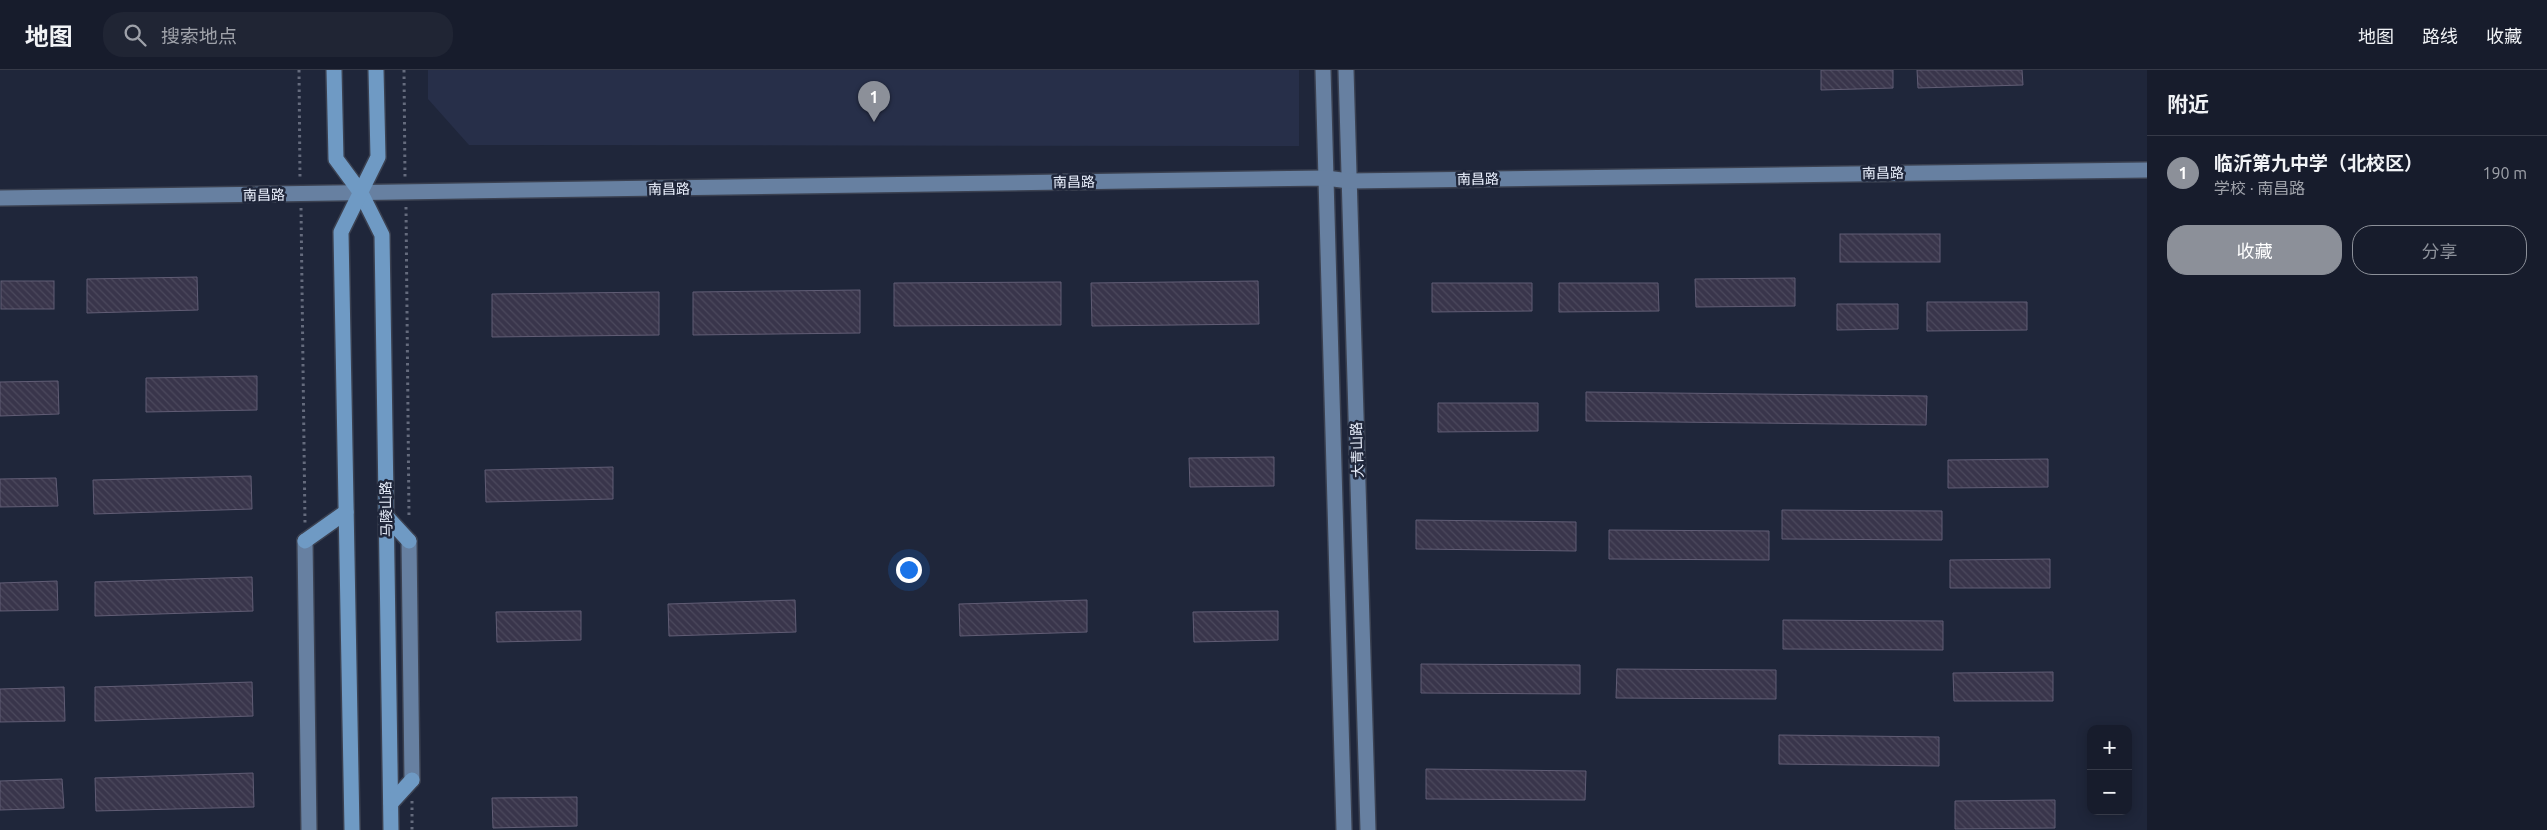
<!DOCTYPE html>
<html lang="zh">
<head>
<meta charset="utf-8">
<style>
	body { margin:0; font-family:Ubuntu,"Noto Sans SC",sans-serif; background:#202534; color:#f1f3f6 }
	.controls { position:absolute; right:15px; bottom:15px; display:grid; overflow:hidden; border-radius:10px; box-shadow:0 2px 12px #0003 }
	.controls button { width:45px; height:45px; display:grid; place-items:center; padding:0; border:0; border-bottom:1px solid #363a48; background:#171c2c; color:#f1f3f6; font:25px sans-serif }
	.you { position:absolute; left:908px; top:499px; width:18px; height:18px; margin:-12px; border:4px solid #fff; border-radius:50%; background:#1a73e8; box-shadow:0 0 0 8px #1a73e833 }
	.badge { display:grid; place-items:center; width:32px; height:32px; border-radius:50%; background:#8c9099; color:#fff; font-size:16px; font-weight:700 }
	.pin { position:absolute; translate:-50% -41px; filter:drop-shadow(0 1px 2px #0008) }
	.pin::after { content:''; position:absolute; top:26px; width:18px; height:15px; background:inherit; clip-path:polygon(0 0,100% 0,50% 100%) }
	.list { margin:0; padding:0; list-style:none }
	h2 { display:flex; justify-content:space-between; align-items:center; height:65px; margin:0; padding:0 20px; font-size:21px }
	h2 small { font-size:16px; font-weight:400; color:#9ea1a9 }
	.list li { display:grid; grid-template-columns:32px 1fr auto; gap:15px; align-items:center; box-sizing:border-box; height:75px; padding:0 20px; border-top:1px solid #363a48 }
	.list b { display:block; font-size:19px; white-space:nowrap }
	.list p { margin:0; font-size:16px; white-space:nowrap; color:#9ea1a9 }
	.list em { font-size:16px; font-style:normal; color:#9ea1a9 }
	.actions { display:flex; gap:10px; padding:15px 20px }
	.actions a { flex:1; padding:11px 0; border:1px solid #8c9099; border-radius:20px; text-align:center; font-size:18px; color:#8c9099 }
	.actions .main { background:#8c9099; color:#fff }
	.icon { flex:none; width:28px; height:28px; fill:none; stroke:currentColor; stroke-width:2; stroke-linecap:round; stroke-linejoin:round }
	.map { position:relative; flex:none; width:2147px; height:760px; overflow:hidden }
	header { display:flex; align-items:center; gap:30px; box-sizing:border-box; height:70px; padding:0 25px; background:#171c2c; border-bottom:1px solid #363a48 }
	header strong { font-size:24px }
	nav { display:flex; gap:28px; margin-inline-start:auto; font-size:18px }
	.search { width:350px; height:45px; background:#202534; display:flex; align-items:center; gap:12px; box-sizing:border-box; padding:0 18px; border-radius:20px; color:#9ea1a9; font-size:19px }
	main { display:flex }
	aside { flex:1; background:#171c2c }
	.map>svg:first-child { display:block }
</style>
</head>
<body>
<header>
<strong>地图</strong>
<div class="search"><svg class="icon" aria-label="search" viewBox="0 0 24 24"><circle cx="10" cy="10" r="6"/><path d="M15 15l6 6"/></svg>搜索地点</div>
<nav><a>地图</a><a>路线</a><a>收藏</a></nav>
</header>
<main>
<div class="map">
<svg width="2147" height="760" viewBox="0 0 2147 760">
	<defs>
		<pattern id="building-back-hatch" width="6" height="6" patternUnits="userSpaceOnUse" patternTransform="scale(1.25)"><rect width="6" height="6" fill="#39354b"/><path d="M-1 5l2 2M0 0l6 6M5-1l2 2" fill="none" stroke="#4c495d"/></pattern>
	</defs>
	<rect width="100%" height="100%" fill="#1f263a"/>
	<path fill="#272f49" d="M428,0H1299V76L469,75L428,29Z"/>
	<g fill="url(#building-back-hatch)" stroke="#615d75">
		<path d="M1821,0H1893V18L1821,20Z"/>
		<path d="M1917,0H2022L2023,15L1918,18Z"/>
		<rect x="1840" y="164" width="100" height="28"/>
		<path d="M197,207L198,240L87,243V209Z"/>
		<path d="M1795,208V236L1696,237L1695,209Z"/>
		<rect x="1" y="211" width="53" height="28"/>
		<path d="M1258,211L1259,254L1092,256L1091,213Z"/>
		<path d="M1061,212V255L894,256V213Z"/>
		<path d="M1432,213H1532V241L1432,242Z"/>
		<path d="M1559,213H1658L1659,241L1559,242Z"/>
		<path d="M860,220V263L693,265V222Z"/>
		<path d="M659,222V265L492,267V224Z"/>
		<path d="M1927,232H2027V260L1927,261Z"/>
		<path d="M1837,234H1898V259L1837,260Z"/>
		<path d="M257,306V340L146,342V308Z"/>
		<path d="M58,311L59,344L0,346V312Z"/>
		<path d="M1586,322L1927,326L1926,355L1586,351Z"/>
		<path d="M1438,333H1538V361L1438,362Z"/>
		<path d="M1274,387V416L1190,417L1189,388Z"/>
		<path d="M2048,389V417L1948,418V390Z"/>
		<path d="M613,397V429L486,432L485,400Z"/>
		<path d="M251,406L252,439L94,444L93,410Z"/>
		<path d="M56,408L58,436L0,437V409Z"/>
		<path d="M1782,440L1942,441V470L1782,469Z"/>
		<path d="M1416,450L1576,452V481L1416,479Z"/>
		<path d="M1609,460L1769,461V490L1609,489Z"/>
		<path d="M2050,489V518H1950V490Z"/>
		<path d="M252,507L253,541L95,546V512Z"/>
		<path d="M57,511L58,540L0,541V513Z"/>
		<path d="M795,530L796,562L669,566L668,534Z"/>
		<path d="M1087,530V562L960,566L959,534Z"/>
		<path d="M581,541V570L497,572L496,542Z"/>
		<path d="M1278,541V570L1194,572L1193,542Z"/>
		<path d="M1783,550L1943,551V580L1783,579Z"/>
		<path d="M1421,594L1580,595V624L1421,623Z"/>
		<path d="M1617,599L1776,600V629L1616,628Z"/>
		<path d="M2053,602V631H1954L1953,603Z"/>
		<path d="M252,612L253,646L95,651V617Z"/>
		<path d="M64,617L65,651L0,652V619Z"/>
		<path d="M1779,665L1939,667V696L1779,694Z"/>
		<path d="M1426,699L1586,701L1585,730L1426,729Z"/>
		<path d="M253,703L254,737L96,741L95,708Z"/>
		<path d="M62,709L64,738L0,740V711Z"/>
		<path d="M577,727V756L493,758L492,728Z"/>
		<path d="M2055,730V758L1955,759V731Z"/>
	</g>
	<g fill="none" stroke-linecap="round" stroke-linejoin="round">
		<defs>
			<g id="secondary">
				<path d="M1323,0L1344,760"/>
				<path d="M1346,0L1368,760"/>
				<path d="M0,128L1326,108L1349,111L2147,100"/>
				<path d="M305,471L309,760"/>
				<path d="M409,471L412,710"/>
			</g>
			<g id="primary">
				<path d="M334,0L336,89L361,123L382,165L391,760"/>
				<path d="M386,446L409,471"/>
				<path d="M305,471L346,442"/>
				<path d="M391,733L412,710"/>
				<path d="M352,760L341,162L378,87L376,0"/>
			</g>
		</defs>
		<use href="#secondary" stroke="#3b4151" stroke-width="18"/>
		<use href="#primary" stroke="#3b4151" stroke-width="18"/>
		<g stroke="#656b7d" stroke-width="3" stroke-dasharray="2.5 4" stroke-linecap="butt">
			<path d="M299,0L300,109"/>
			<path d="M404,0L405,108"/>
			<path d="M406,137L409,448"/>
			<path d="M301,138L305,454"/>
			<path d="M412,731V760"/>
		</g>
		<use href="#secondary" stroke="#6780a1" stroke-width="15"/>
		<use href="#primary" stroke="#6f9ac4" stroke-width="15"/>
	</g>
	<g text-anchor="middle" stroke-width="5" stroke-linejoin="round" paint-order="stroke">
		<g font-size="14" fill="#ecf2ff" stroke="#1f263a">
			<text transform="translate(1883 103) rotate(-1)" y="5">南昌路</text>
			<text transform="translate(1478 109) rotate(-1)" y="5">南昌路</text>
			<text transform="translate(1074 112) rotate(-1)" y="5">南昌路</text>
			<text transform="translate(669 119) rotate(-1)" y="5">南昌路</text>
			<text transform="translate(264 125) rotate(-1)" y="5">南昌路</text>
			<text transform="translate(1357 380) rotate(-92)" y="5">大青山路</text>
			<text transform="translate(386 439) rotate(-91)" y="5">马陵山路</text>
		</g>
	</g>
</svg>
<div class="controls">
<button>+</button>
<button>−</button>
</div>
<div class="you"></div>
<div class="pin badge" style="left:874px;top:52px">1</div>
</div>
<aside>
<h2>附近<small></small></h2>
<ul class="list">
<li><span class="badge">1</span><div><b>临沂第九中学（北校区）</b><p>学校 · 南昌路</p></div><em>190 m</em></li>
</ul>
<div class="actions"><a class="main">收藏</a><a>分享</a></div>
</aside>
</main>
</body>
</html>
